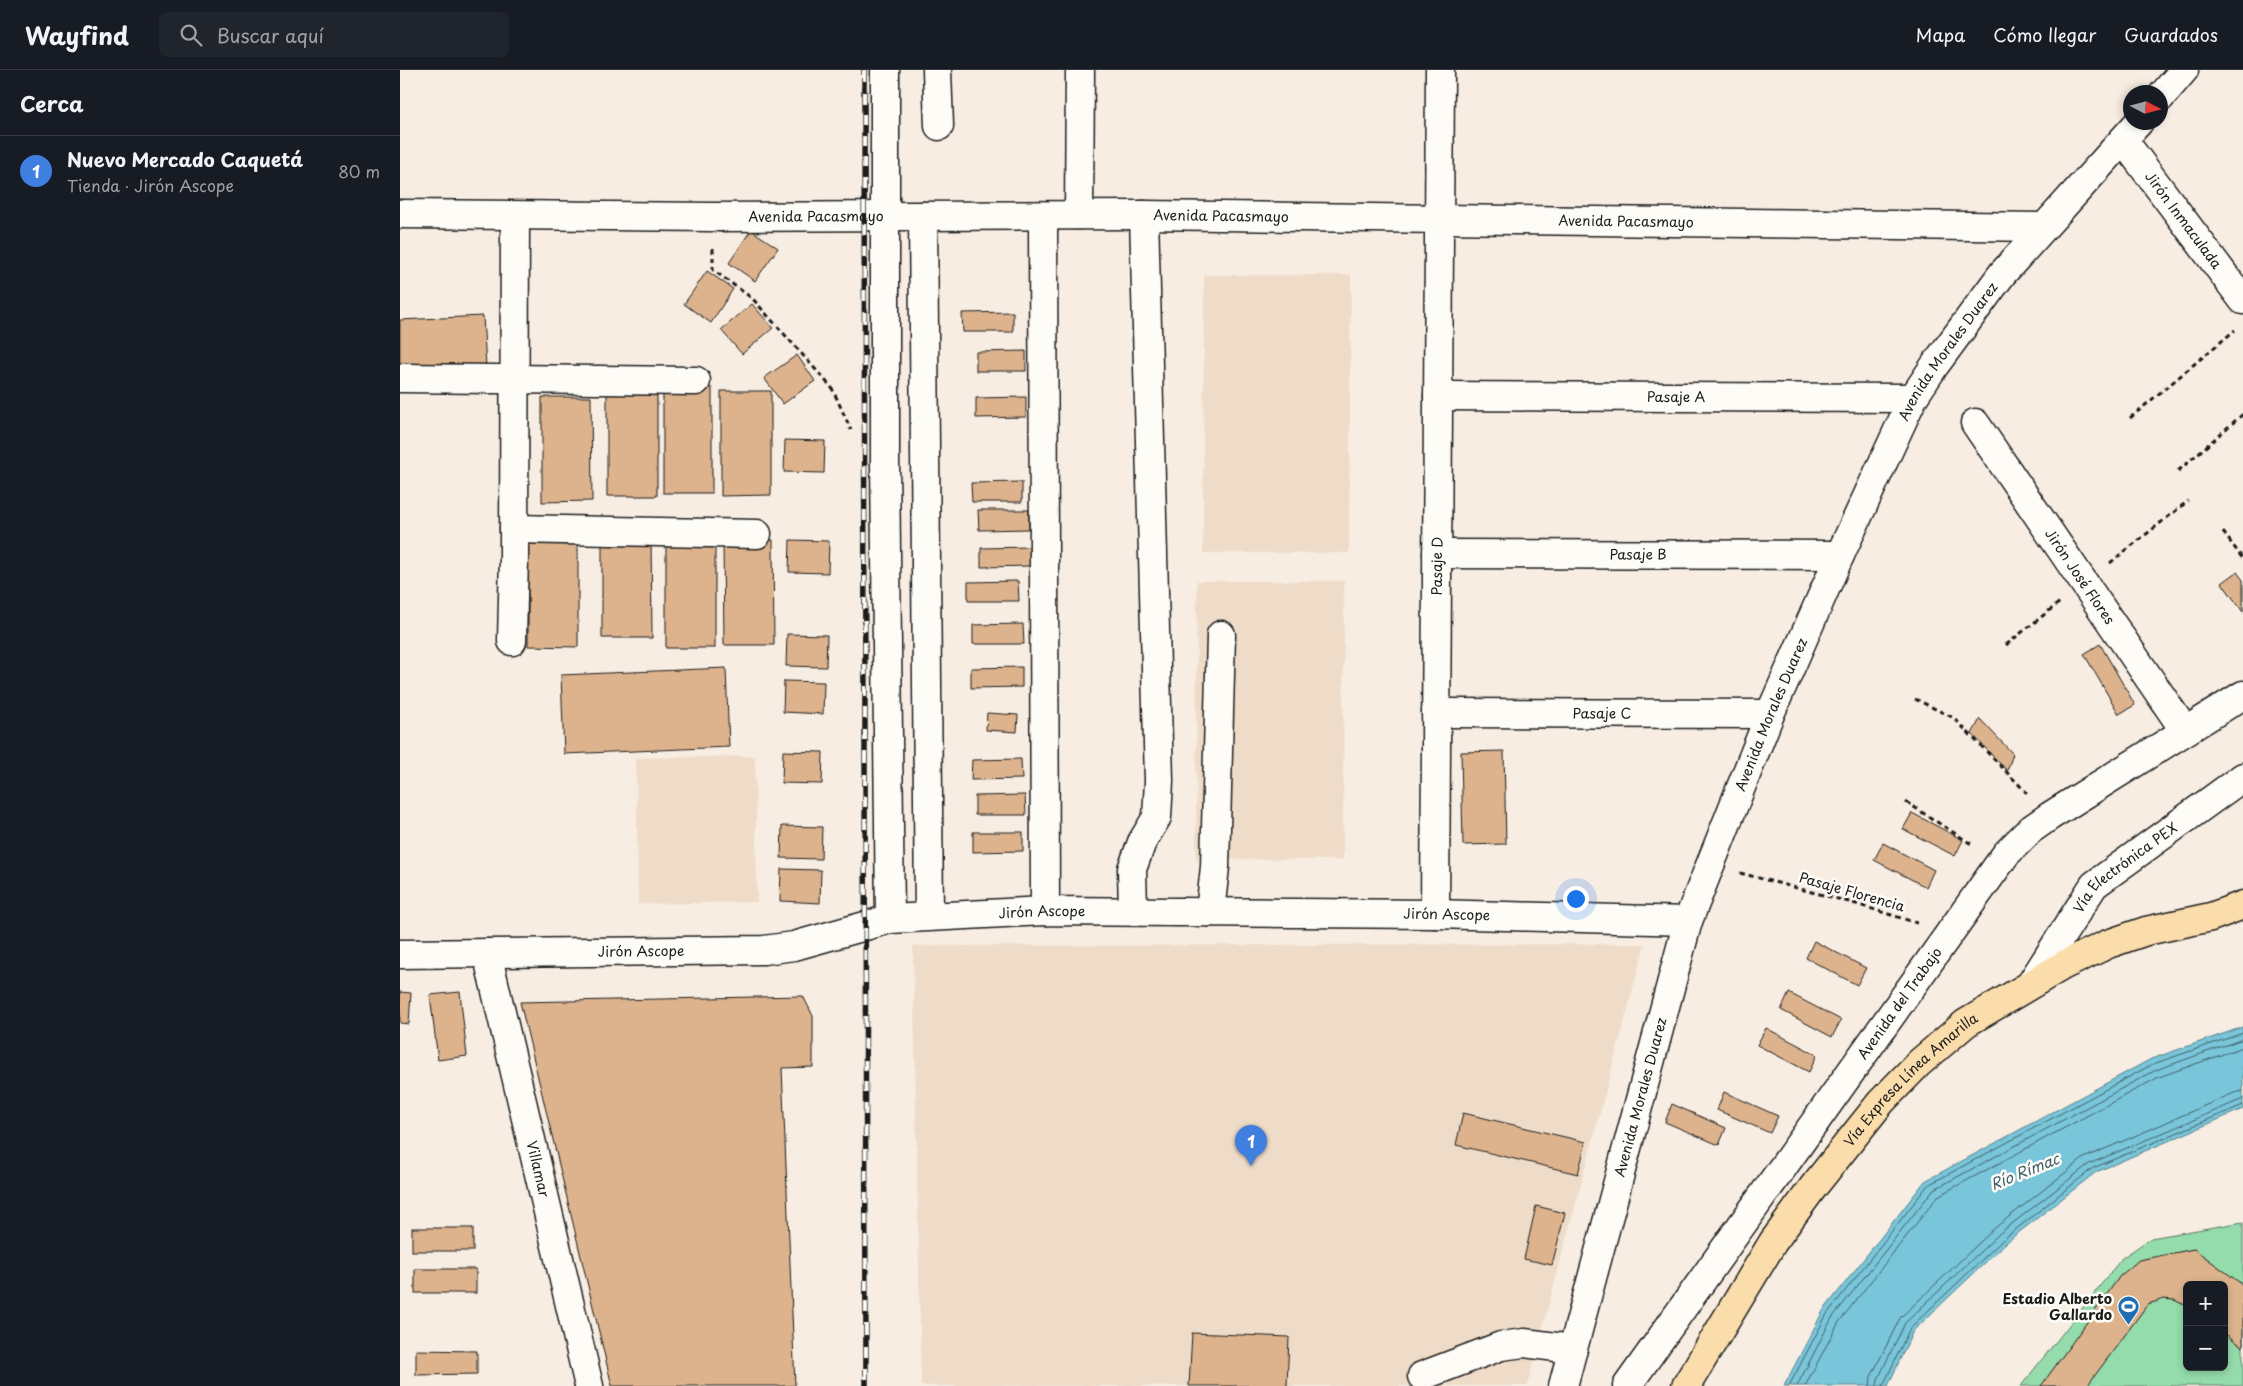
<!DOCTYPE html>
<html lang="es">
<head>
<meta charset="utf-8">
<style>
	body { margin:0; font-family:"Playpen Sans",sans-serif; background:#20242c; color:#f1f3f6 }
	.controls { position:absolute; right:15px; bottom:15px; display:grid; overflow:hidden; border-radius:8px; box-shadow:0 2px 8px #0003 }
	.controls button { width:45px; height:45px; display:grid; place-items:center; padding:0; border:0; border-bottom:1px solid #363941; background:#171b24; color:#f1f3f6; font:25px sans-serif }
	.compass { position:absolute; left:1723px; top:15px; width:45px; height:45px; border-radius:50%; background:#171b24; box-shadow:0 2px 8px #0003; rotate:96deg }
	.you { position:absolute; left:1175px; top:828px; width:18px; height:18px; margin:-12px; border:4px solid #fff; border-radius:50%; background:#1a73e8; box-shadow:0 0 0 8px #1a73e833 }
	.badge { display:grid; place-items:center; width:32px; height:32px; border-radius:50%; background:#ea580c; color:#fff; font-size:16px; font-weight:700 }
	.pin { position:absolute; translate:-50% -41px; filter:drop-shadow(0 1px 2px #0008) }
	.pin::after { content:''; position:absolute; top:26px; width:18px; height:15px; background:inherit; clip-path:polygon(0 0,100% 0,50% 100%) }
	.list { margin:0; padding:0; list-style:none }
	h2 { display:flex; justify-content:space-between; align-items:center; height:65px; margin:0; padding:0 20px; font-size:21px }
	h2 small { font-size:16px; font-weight:400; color:#9ea1a6 }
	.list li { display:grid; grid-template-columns:32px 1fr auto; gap:15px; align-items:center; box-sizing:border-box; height:70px; padding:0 20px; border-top:1px solid #363941 }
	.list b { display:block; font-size:19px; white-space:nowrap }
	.list p { margin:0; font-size:16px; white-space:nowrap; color:#9ea1a6 }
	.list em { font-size:16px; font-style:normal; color:#9ea1a6 }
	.icon { flex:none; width:28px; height:28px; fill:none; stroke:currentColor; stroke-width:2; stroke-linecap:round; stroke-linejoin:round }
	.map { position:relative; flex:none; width:1843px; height:1316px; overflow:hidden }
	header { display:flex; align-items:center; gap:30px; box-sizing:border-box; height:70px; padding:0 25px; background:#171b24; border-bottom:1px solid #363941 }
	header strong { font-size:24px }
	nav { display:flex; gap:28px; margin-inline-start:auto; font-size:18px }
	.search { width:350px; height:45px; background:#20242c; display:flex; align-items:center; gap:12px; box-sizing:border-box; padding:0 18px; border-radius:8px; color:#9ea1a6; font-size:19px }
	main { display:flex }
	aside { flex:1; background:#171b24 }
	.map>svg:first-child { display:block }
</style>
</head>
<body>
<header>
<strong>Wayfind</strong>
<div class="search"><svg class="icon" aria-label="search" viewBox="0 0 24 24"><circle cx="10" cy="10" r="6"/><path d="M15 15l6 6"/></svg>Buscar aquí</div>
<nav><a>Mapa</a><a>Cómo llegar</a><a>Guardados</a></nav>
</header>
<main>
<aside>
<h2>Cerca<small></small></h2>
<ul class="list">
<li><span class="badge" style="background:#3f7fe0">1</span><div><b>Nuevo Mercado Caquetá</b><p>Tienda · Jirón Ascope</p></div><em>80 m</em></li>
</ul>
</aside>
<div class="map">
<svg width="1843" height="1316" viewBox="0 0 1843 1316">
	<rect width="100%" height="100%" fill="#f7ede2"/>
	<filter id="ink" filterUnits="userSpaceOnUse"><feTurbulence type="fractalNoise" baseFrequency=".02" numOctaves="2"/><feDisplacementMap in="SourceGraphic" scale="10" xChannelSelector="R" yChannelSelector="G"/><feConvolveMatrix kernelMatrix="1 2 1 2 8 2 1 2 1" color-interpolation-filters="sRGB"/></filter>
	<g filter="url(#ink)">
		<g fill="#efdcc8">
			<path d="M804,205H951L949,483H803Z"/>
			<path d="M797,511H944L943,790L796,789Z"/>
			<path d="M355,686L357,832L238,834L236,688Z"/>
			<path d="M1245,874L1127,1316H521L513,876Z"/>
		</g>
		<path fill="#94dcab" stroke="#587c64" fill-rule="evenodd" d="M1843,1152V1316H1621L1722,1188L1751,1168ZM1787,1215H1824V1297H1787Z"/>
		<path fill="#79c5d9" stroke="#54818d" d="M1843,957V1039L1696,1102L1608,1171L1513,1261L1488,1316H1384L1423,1241L1525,1111L1751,989Z"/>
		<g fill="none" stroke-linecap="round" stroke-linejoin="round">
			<g stroke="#416068" stroke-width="1">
				<path d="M1389,1316L1427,1244L1528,1115L1753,994L1843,963"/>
				<path d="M1397,1316L1432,1248L1533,1120L1756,1000L1843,969"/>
				<path d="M1405,1316L1439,1252L1538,1126L1759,1007L1843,977"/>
				<path d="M1470,1316L1471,1307L1500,1248L1596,1157L1684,1088L1834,1023L1843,1021"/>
				<path d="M1477,1316L1478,1309L1505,1253L1600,1163L1689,1094L1843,1029"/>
				<path d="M1483,1316L1510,1258L1605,1168L1693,1098L1843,1035"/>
			</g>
		</g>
		<g fill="#ddb38d" stroke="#1c1c1c">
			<path d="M351,160L378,178L355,211L329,193Z"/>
			<path d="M307,201L333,219L311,253L284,234Z"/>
			<path d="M352,234L373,258L342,284L321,260Z"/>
			<path d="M613,242V262H563L562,243Z"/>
			<path d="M83,246L86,296L0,300V250Z"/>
			<path d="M626,281V301H576V282Z"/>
			<path d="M397,285L415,311L383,334L364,308Z"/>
			<rect x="263" y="318" width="49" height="105"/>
			<path d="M257,321V426H207V322Z"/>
			<path d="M321,321H371V425L321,426Z"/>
			<path d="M142,327H191L192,431L142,432Z"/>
			<path d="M626,327V347L576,348V328Z"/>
			<path d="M385,370L425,371L424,403L384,402Z"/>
			<path d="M622,412V432H572L571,413Z"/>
			<path d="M578,440H629V459L579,460Z"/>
			<path d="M202,463H251L252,568H202Z"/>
			<path d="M323,470H373L374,575H324Z"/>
			<path d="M390,470L429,471L428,503L389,502Z"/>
			<path d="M128,471L178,472V577L128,576Z"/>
			<rect x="266" y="473" width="49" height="105"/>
			<path d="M631,477L632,496L581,497V478Z"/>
			<path d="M1837,502L1843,510V542L1822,513Z"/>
			<path d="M618,511L619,531H568V512Z"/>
			<path d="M623,554L624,574H573V555Z"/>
			<path d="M387,564L427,565L426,597L386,596Z"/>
			<path d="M1700,574L1735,635L1719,644L1684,584Z"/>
			<path d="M622,597V617L571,618V598Z"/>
			<path d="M326,598L329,677L164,684L161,605Z"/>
			<path d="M384,611L424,612L423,644L383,642Z"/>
			<path d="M587,643L618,645L617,662L586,660Z"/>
			<path d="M1580,649L1613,684L1607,701L1572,664Z"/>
			<path d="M383,681L423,682L422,714L382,713Z"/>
			<path d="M1104,681L1106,774L1063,775L1061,682Z"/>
			<path d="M621,689L622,709L571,710L572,690Z"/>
			<path d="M625,725L626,745H575V726Z"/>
			<path d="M1512,743L1563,770L1555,786L1503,759Z"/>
			<path d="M382,756L422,757L421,789L381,788Z"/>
			<path d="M573,762H623V781L573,782Z"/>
			<path d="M1483,773L1534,800L1526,817L1474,790Z"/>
			<path d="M381,799L421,800L420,833L380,831Z"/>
			<path d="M1414,871L1466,898L1457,915L1406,888Z"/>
			<path d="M0,922L11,923L9,954L0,953Z"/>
			<path d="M60,922L67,986L38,990L30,925Z"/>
			<path d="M1389,923L1441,950L1432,967L1381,940Z"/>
			<path d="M403,926L413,946V997L382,998L395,1316H212L120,932Z"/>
			<path d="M1366,958L1417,985L1409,1002L1357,975Z"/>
			<path d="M1324,1022L1378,1046L1370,1063L1317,1040Z"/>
			<path d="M1272,1034L1326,1058L1319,1075L1265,1052Z"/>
			<path d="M1063,1043L1186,1072L1178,1104L1056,1075Z"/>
			<path d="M1136,1136L1165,1143L1152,1195L1124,1189Z"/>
			<rect x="12" y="1158" width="61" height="23"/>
			<path d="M1794,1179L1843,1215V1277L1824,1263V1215H1787V1236L1774,1230L1764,1229L1748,1234L1687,1316H1641L1720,1206L1739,1190Z"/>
			<rect x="15" y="1199" width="61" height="24"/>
			<path d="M792,1263L889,1267L887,1316H789Z"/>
			<path d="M16,1280L77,1281V1304L16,1305Z"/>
		</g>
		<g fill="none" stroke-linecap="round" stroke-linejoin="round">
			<defs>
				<g id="minor">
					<path d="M485,0V391L490,849"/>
					<path d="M537,0L539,56"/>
					<path d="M1760,28L1784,0"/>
					<path id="s1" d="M1724,71L1843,230"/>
					<path id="s2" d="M0,144L313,147L744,145L1644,157"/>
					<path d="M679,145L680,0"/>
					<path d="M523,146L529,846"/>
					<path d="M643,146L645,841"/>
					<path d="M0,308L296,311"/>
					<path id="s3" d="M1038,326L1513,328"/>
					<path id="s4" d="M1575,353L1785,661"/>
					<path d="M114,459L357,464"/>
					<path id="s5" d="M1037,484L1440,485"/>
					<path d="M112,571L114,486L115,146"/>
					<path id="s6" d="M1036,643L1370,644"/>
					<path d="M733,841L732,799L742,772L757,747L759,711L744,145"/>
					<path d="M810,842L815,797L821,565"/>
					<path id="s7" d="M1035,844L1040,0"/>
					<path id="s8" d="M87,883L189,1316"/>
					<path id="s9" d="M0,884L364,880L394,876L490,849L645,841L1035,844L1288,851"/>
					<path id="s10" d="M1632,912L1694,815L1843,707"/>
					<path d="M1022,1306L1101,1276L1124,1273L1173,1279"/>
					<path id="s11" d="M1163,1316L1288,851L1370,644L1440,485L1513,328L1535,295L1602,204L1739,52"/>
					<path id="s12" d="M1227,1316L1606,784L1630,760L1650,746L1843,625"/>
				</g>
				<g id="highway">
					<path id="s13" d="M1286,1316L1373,1172L1414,1116L1481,1032L1519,993L1566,953L1664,895L1708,874L1746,861L1811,847L1843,835"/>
				</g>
			</defs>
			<use href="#minor" stroke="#1c1c1c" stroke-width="31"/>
			<use href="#highway" stroke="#1c1c1c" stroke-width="31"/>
			<g stroke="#1c1c1c" stroke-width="3" stroke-dasharray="5 4" stroke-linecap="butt">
				<path d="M313,178V200L353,229L432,318L451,360"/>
				<path d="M1730,348L1835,260"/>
				<path d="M1778,401L1843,344"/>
				<path d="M1823,462L1843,489"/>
				<path d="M1710,493L1788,431"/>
				<path d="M1606,575L1660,532"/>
				<path d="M1515,629L1554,648L1627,723"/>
				<path d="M1506,732L1573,775"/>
				<path d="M1340,803L1453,833L1517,853"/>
			</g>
			<use href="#minor" stroke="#fdfcf7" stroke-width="28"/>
			<use href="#highway" stroke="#fbddab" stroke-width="28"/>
			<defs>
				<path id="rail" d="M464,0L466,1316"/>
			</defs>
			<use href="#rail" stroke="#1c1c1c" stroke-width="5.5"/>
			<use href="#rail" stroke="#fdfcf7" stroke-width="4" stroke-dasharray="11" stroke-linecap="butt"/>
		</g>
	</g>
	<defs>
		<symbol id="stadium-pin" viewBox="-11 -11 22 30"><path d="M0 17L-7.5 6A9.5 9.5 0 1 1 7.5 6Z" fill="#1f6fb2" stroke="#fdfcf7"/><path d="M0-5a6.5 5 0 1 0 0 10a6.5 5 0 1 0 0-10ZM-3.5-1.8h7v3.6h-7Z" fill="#fff"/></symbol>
	</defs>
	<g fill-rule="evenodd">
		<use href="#stadium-pin" x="1716" y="1224" width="25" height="34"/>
	</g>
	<g text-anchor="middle" stroke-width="5" stroke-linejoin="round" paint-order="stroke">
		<g font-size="14" fill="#1c1c1c" stroke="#fdfcf7">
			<text dy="5" stroke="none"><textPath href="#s2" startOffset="416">Avenida Pacasmayo</textPath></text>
			<text dy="5" stroke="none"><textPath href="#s2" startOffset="821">Avenida Pacasmayo</textPath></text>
			<text dy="5" stroke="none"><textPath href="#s1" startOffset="99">Jirón Inmaculada</textPath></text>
			<text dy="5" stroke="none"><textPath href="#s2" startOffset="1226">Avenida Pacasmayo</textPath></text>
			<text dy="5" stroke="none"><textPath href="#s11" startOffset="1109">Avenida Morales Duarez</textPath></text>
			<text dy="5" stroke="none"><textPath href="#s3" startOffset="238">Pasaje A</textPath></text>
			<text dy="5" stroke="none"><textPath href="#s5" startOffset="201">Pasaje B</textPath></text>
			<text dy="5" stroke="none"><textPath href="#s7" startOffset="348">Pasaje D</textPath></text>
			<text dy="5" stroke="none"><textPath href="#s4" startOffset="186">Jirón José Flores</textPath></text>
			<text dy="5" stroke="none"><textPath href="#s6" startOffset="166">Pasaje C</textPath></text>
			<text dy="5" stroke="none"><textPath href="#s11" startOffset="704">Avenida Morales Duarez</textPath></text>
			<text dy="5" stroke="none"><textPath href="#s10" startOffset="150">Vía Electrónica PEX</textPath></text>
			<text transform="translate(1452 822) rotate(16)" y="5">Pasaje Florencia</text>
			<text dy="5" stroke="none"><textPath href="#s9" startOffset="646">Jirón Ascope</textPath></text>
			<text dy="5" stroke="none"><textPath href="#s9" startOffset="1051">Jirón Ascope</textPath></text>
			<text dy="5" stroke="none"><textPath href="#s9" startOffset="241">Jirón Ascope</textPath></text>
			<text dy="5" stroke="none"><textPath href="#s12" startOffset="470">Avenida del Trabajo</textPath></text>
			<text dy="5" stroke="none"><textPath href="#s13" startOffset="382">Vía Expresa Línea Amarilla</textPath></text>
			<text dy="5" stroke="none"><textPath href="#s11" startOffset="299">Avenida Morales Duarez</textPath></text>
			<text dy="5" stroke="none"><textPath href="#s8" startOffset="222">Villamar</textPath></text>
		</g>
		<g font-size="14" font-weight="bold" fill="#1c1c1c" stroke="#fdfcf7" text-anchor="end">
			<text x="1712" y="1234">Estadio Alberto<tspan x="1712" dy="16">Gallardo</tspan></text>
		</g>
		<g font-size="15" font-style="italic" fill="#416068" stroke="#fdfcf7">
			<text transform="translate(1625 1102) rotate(-22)" y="5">Río Rímac</text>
		</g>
	</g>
</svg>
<div class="controls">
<button>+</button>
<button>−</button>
</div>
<svg class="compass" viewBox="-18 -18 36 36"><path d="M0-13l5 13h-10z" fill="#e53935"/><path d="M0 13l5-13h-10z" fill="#9ea1a6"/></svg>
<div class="you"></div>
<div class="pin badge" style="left:851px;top:1096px;background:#3f7fe0">1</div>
</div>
</main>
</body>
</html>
